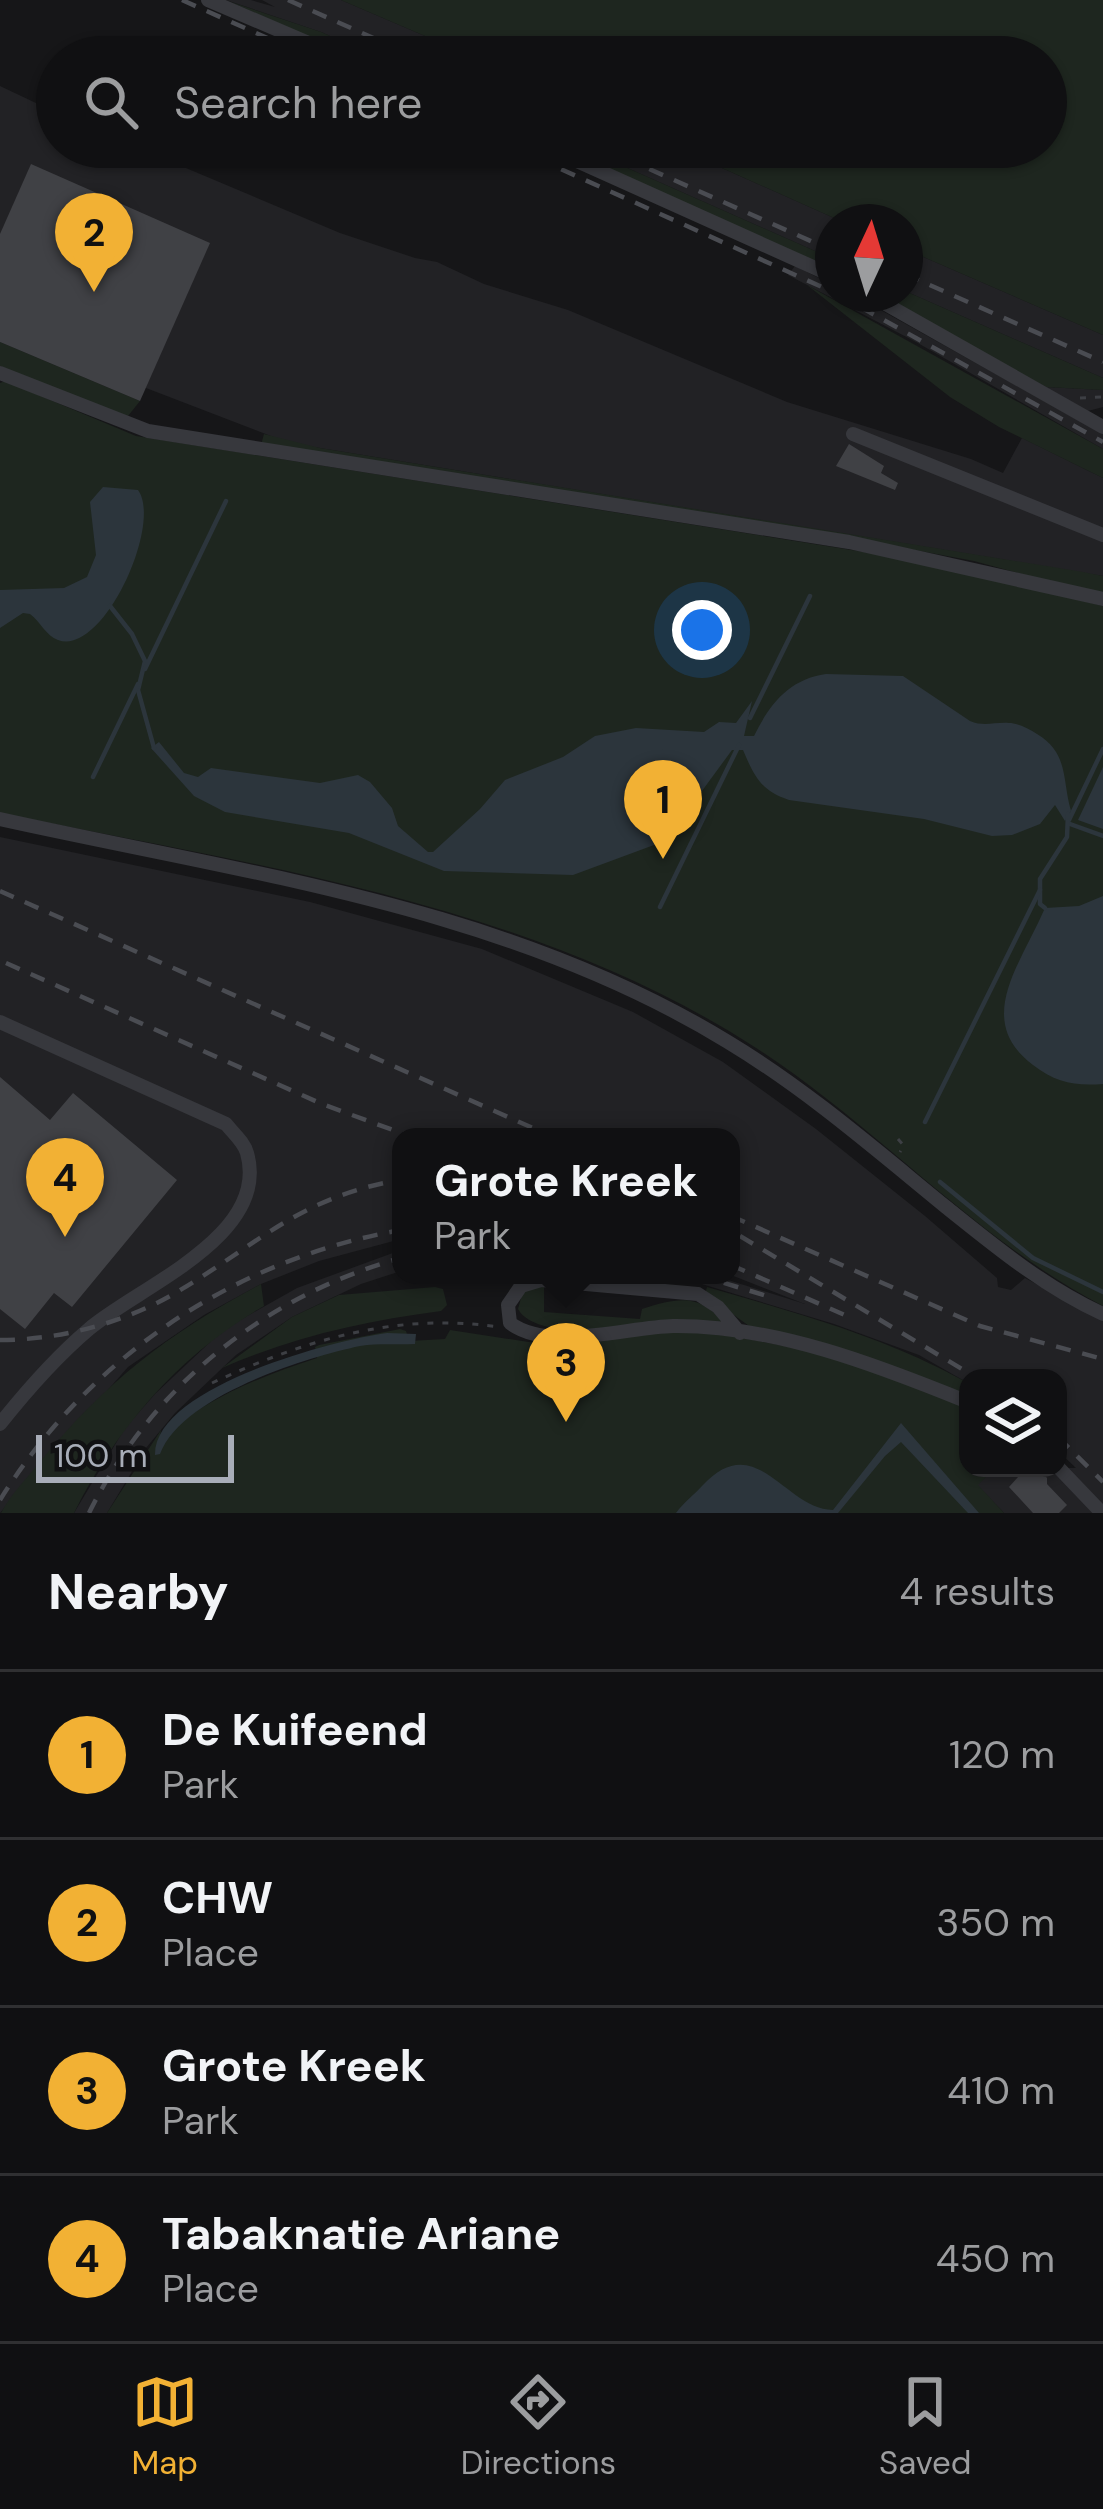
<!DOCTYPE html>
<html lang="en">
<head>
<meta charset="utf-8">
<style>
	body { margin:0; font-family:"DM Sans",sans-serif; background:#19191b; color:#f1f3f6 }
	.controls { position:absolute; right:36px; bottom:36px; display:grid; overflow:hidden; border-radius:24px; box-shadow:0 3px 9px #0004 }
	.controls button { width:108px; height:108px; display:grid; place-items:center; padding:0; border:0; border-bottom:3px solid #303032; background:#101012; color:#f1f3f6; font:60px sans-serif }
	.compass { position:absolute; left:815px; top:204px; width:108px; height:108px; border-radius:50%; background:#101012; box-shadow:0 3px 9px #0004; rotate:4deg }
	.scale { position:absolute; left:36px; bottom:30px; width:198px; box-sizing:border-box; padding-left:12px; border:6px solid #a8adb8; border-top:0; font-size:33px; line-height:42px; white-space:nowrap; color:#a8adb8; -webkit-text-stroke:9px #111113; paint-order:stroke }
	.you { position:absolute; left:702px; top:630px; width:42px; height:42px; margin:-30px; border:9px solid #fff; border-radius:50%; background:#1a73e8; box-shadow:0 0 0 18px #1a73e833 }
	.badge { display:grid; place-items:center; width:78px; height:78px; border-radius:50%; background:#f2b134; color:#111; font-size:39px; font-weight:700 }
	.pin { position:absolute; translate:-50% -99px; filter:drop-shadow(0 3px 6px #0008) }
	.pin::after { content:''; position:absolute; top:63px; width:42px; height:36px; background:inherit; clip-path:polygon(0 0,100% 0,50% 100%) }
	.popup { position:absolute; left:392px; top:1128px; width:348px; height:156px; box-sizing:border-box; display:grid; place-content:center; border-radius:24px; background:#101012; filter:drop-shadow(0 3px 9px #0005); font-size:39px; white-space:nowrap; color:#9c9d9f }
	.popup b { font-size:45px; color:#f1f3f6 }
	.popup::after { content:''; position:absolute; left:50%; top:100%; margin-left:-24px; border:24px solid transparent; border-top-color:#101012 }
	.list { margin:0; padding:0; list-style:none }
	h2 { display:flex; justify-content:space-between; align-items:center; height:156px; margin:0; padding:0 48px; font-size:51px }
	h2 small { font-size:39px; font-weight:400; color:#9c9d9f }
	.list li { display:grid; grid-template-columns:78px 1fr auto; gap:36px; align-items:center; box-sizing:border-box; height:168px; padding:0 48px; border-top:3px solid #303032 }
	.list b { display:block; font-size:45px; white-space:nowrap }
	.list p { margin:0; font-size:39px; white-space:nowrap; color:#9c9d9f }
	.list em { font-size:39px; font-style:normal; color:#9c9d9f }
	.icon { flex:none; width:66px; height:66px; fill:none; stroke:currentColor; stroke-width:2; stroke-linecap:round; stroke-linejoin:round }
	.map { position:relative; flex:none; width:1103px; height:1513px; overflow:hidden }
	.search { position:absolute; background:#101012; box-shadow:0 3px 9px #0004; left:36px; right:36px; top:36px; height:132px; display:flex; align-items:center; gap:30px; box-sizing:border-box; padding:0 42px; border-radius:66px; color:#9c9d9f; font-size:45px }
	.sheet { height:828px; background:#101012 }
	nav { display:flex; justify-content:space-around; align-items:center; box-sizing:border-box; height:168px; border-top:3px solid #303032; background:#101012; font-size:33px; color:#9c9d9f }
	nav a { display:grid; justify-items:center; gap:6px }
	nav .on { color:#f2b134 }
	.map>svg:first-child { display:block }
</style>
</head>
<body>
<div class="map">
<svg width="1103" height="1513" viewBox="0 0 1103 1513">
	<rect width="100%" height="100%" fill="#161618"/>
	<g fill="#222225">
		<path d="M226,0H251L275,7L262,0H341L474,57H377L321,32Z"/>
		<path d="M0,86L57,113V147H136L340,233L415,258L437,262L484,284L568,310L787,402L971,459L1003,473L1022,438L1103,478V576L289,443L146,388L0,305Z"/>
		<path d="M580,147H675L843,222H833V259Z"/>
		<path d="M905,249L1103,335V378L905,291Z"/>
		<path d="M795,266L833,285V294H852L1103,434V449L916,342L788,275Z"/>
		<path d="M1046,387L1103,390V407L1084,412Z"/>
		<path d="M0,837L310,902L482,949L633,1012L723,1062L816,1129L925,1216L997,1278L998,1287L1011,1290L1025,1278L1103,1320V1513H1004L977,1485L995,1468H1076L1058,1451V1378H968V1383L919,1355L834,1324L672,1275H712L805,1304L731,1275V1137H401V1239L319,1261L261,1284L204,1315L128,1367L0,1513Z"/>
		<path d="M401,1250V1271L361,1284L292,1317L236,1355L175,1413L146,1448L107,1513H74L125,1428L155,1394L224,1329L297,1288Z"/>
	</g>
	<g fill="#1e261f">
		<path d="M341,0H1103V335L905,249V222H843L675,147H1046V57H474Z"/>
		<path d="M228,1L321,32L377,57H355Z"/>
		<path d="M556,147H580L833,259V272Z"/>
		<path d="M807,285L1103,449V478L999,427L950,397Z"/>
		<path d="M905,291L1103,378V390L1046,387L875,294H905Z"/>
		<path d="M0,342L140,401L128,416L111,415L0,366Z"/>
		<path d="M5,381L136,436L933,563L1103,606V1306C973,1238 876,1125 753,1046C531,903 253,865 0,813V383Z"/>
		<path d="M264,434L320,448L1083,572L1103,576V596L974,561L877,543L261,445Z"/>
		<path d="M261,1284L264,1306C181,1353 116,1428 74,1513H1C11,1494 27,1478 40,1462C107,1380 169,1333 261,1284Z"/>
		<path d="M544,1286V1312L640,1319L642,1309C676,1298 700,1292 724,1324C681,1326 539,1348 518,1309L523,1291Z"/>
		<path d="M435,1287L443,1289L447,1305L441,1311C364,1321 293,1337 222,1368L292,1317L339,1295Z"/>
		<path d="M707,1287C797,1313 886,1337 968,1383V1398L756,1331L705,1294Z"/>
		<path d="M400,1329L406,1331L409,1341L445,1339L450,1330L535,1343L689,1331L738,1337L821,1353L968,1407V1468H995L978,1485L1004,1513H107L161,1430L160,1438C207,1398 259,1377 317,1358L315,1347L319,1345Z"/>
	</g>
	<g fill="#2c353c">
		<path d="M103,487L138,490C163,524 103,657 58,640C46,636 40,621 30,614L23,613L0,628V590L64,588L87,577L96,555L90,502Z"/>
		<path d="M826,674L903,676L970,721C984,727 994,722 1009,723C1018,723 1029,729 1037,734C1069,753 1062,780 1071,811L1065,821L1055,805L1040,824L1012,835L992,836L924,819L789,800C761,791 754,776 743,750H732L699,795L689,821L654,845L573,875L444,871L349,833L225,812L194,796L151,748L159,742L184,773L198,777L211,768L320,783L358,775L370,782L392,808L398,826L428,852H433L480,809L505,780L563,757L595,736L636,728L704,732L719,722L736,723L752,701L744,736H754C769,705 789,679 826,674Z"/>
		<path d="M1103,767V829L1078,820Z"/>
		<path d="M1103,896V1084C1075,1086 1056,1083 1033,1065C973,1020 1021,964 1045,908L1079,906Z"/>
		<path d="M387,1333L416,1334L415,1344C396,1345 379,1343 360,1346C303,1358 181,1397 160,1454L155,1455C154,1387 334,1340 387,1333Z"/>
		<path d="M901,1423L979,1513H968L901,1442L885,1456L838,1513H676C684,1502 694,1495 702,1486C756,1427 784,1509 833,1510Z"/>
	</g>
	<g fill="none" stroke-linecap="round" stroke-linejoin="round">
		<g stroke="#2c353c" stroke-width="4.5">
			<path d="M110,606L132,634L145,661L138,690L154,748"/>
			<path d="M145,669L226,501"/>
			<path d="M750,718L810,596"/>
			<path d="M93,777L138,684"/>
			<path d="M1069,820L1103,749"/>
			<path d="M1070,824L1103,836"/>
			<path d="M660,907L739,745"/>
			<path d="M1045,908L1040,904V879L1067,837L1068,814"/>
			<path d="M925,1122L1040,890"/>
			<path d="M940,1182L1033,1258L1103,1292"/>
		</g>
	</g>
	<g fill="#404145">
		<path d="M31,164L210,243L140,401L0,342V234Z"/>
		<path d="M849,444L884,466L881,473L898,483L895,490L836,466Z"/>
		<path d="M0,1077L50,1120L73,1093L177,1180L72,1307L54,1293L25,1329L0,1309Z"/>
		<path d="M1026,1468H1038L1047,1478V1484L1067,1505L1059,1513H1033L1009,1487Z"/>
	</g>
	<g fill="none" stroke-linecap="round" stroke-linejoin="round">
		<g stroke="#3d3f44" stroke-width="3" stroke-dasharray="6 9" stroke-linecap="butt">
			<path d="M1080,398L1103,397"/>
			<path d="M898,1139L904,1146L900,1152"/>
			<path d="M212,1383C305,1340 396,1312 499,1327"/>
		</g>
		<g stroke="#37383d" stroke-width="14">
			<path d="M208,0L341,57"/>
			<path d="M546,147L833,276"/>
			<path d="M868,294L1103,427"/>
			<path d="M0,373L148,431L849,542L1103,599"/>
			<path d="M853,434L1103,535"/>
			<path d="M0,819C248,874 508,907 728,1042C806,1089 875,1149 946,1207C996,1247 1044,1287 1103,1314"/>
			<path d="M0,1022L226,1124C233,1133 244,1142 247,1153C271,1236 138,1287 89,1329C56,1357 27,1390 0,1424"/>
			<path d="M740,1333L718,1307L698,1294L541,1280L521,1286L508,1305L510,1323C548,1352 628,1327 673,1326C774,1325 877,1365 968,1402"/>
			<path d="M1058,1467L1102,1513"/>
		</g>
		<g stroke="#4a4c52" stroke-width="4.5" stroke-dasharray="15 12" stroke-linecap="butt">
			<path d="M182,0L310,57"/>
			<path d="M288,0L416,57"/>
			<path d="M512,147L833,292"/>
			<path d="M600,147L833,251"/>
			<path d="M905,274L1103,362"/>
			<path d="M837,294L1103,442"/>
			<path d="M0,891L553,1137"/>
			<path d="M6,963L322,1104L412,1137"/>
			<path d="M731,1216L980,1326L1103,1359"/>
			<path d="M740,1236L977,1378"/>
			<path d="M731,1265L847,1316"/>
			<path d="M698,1275L767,1296"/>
			<path d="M0,1340C58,1340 120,1324 170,1296C254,1248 299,1196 401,1180"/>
			<path d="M1058,1437L1103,1482"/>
			<path d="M0,1500C89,1357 235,1259 401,1230"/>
			<path d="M89,1513C151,1387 266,1295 401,1258"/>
		</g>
	</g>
</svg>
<div class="controls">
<button><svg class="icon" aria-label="layers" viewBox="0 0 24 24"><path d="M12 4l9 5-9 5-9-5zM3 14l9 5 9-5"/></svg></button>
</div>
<svg class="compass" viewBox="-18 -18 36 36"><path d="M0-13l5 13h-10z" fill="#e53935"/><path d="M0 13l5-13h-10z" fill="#9c9d9f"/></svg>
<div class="scale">100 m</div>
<div class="you"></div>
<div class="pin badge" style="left:663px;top:859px">1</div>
<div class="pin badge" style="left:94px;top:292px">2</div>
<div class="pin badge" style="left:566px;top:1422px">3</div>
<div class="popup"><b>Grote Kreek</b>Park</div>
<div class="pin badge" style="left:65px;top:1237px">4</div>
<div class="search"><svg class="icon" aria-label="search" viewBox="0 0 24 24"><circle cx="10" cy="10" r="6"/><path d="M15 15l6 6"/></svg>Search here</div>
</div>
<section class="sheet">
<h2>Nearby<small>4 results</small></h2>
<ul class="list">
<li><span class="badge">1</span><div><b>De Kuifeend</b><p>Park</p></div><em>120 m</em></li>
<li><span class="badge">2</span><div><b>CHW</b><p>Place</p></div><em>350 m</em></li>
<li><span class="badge">3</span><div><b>Grote Kreek</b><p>Park</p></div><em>410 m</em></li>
<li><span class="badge">4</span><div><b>Tabaknatie Ariane</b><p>Place</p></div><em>450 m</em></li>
</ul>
</section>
<nav>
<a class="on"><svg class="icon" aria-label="map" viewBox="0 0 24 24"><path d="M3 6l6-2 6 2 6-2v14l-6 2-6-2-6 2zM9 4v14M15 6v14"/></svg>Map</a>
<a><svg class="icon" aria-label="directions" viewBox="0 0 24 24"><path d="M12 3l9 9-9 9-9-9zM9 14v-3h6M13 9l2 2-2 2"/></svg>Directions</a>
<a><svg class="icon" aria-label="saved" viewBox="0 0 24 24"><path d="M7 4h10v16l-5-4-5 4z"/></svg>Saved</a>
</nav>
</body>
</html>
